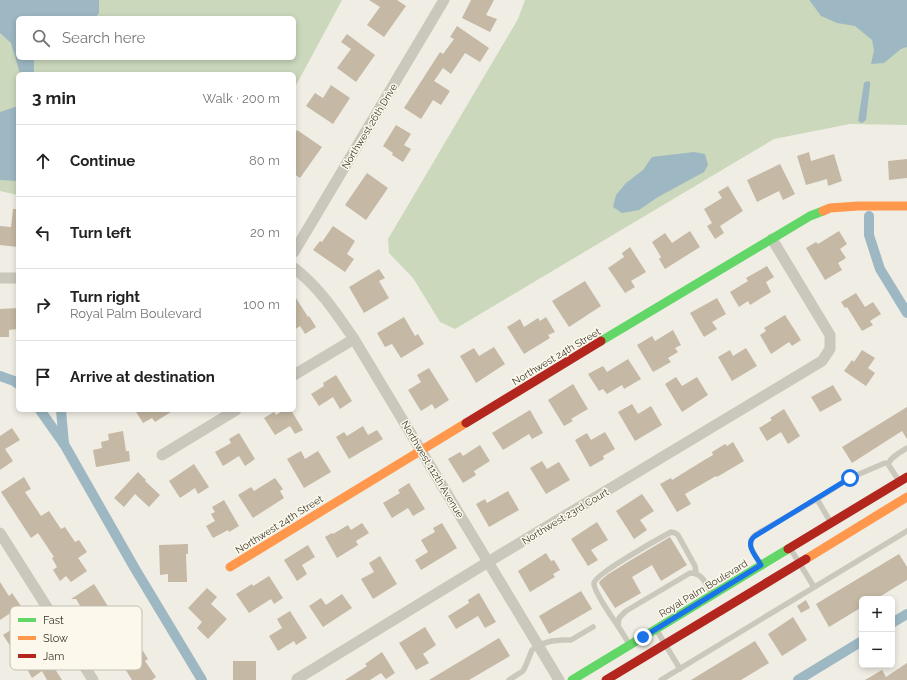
<!DOCTYPE html>
<html lang="en">
<head>
<meta charset="utf-8">
<style>
	body { margin:0; font-family:Raleway,sans-serif; background:#f6f6f6; color:#222 }
	.controls { position:absolute; right:12px; bottom:12px; display:grid; overflow:hidden; border-radius:6px; box-shadow:0 2px 6px #0003 }
	.controls button { width:36px; height:36px; display:grid; place-items:center; padding:0; border:0; border-bottom:1px solid #e0e0e0; background:#fff; color:#222; font:20px sans-serif }
	.stop { position:absolute; width:12px; height:12px; margin:-9px; border:3px solid #1a73e8; border-radius:50%; background:#fff }
	.stop.end { background:#1a73e8; border-color:#fff; box-shadow:0 1px 4px #0008 }
	.list { margin:0; padding:0; list-style:none }
	h2 { display:flex; justify-content:space-between; align-items:center; height:52px; margin:0; padding:0 16px; font-size:17px }
	h2 small { font-size:13px; font-weight:400; color:#767676 }
	.list li { display:grid; grid-template-columns:26px 1fr auto; gap:12px; align-items:center; box-sizing:border-box; height:72px; padding:0 16px; border-top:1px solid #e0e0e0 }
	.list b { display:block; font-size:15px; white-space:nowrap }
	.list p { margin:0; font-size:13px; white-space:nowrap; color:#767676 }
	.list em { font-size:13px; font-style:normal; color:#767676 }
	.icon { flex:none; width:22px; height:22px; fill:none; stroke:currentColor; stroke-width:2; stroke-linecap:round; stroke-linejoin:round }
	.map { position:relative; flex:none; width:907px; height:680px; overflow:hidden }
	.search { position:absolute; background:#fff; box-shadow:0 2px 6px #0003; left:16px; top:16px; width:280px; height:44px; display:flex; align-items:center; gap:10px; box-sizing:border-box; padding:0 14px; border-radius:6px; color:#767676; font-size:15px }
	.panel { position:absolute; background:#fff; box-shadow:0 2px 6px #0003; left:16px; top:72px; width:280px; height:340px; border-radius:6px }
	.map>svg:first-child { display:block }
</style>
</head>
<body>
<div class="map">
<svg width="907" height="680" viewBox="0 0 907 680">
	<rect width="100%" height="100%" fill="#f0eee4"/>
	<g fill="#cbd8bc" fill-rule="evenodd">
		<path d="M0,0H342L294,89V74H18V195L0,191ZM18,18H294V58H18Z"/>
		<path d="M525,0H907V125L850,124L774,139L455,329L440,322L413,278L389,253L388,239L518,19Z"/>
	</g>
	<g fill="#9db8c3">
		<path d="M0,0H99V13L95,18H18V58H34V74H20L11,43L0,33Z"/>
		<path d="M810,0H907V47L901,49L884,63L871,64L874,50L872,40L855,26L837,23L821,16L810,1Z"/>
		<path d="M867,81L870,82V86L866,120L862,123L858,121L864,83Z"/>
		<path d="M18,106V181L0,180V112Z"/>
		<path d="M694,152L705,154L708,165L704,172L658,197L639,210L622,213L613,207L616,195L626,183L643,170L652,157Z"/>
	</g>
	<g fill="none" stroke-linecap="round" stroke-linejoin="round">
		<g stroke="#9db8c3" stroke-width="10">
			<path d="M869,216V235L880,269L907,313"/>
			<path d="M0,376L14,381L18,384"/>
			<path d="M40,410L64,444L134,567L202,680"/>
			<path d="M61,410L64,444"/>
			<path d="M892,623L907,614"/>
			<path d="M798,680L862,641"/>
		</g>
	</g>
	<g fill="#c5b8a4">
		<path d="M369,0H397L406,6L384,37L367,25L380,7Z"/>
		<path d="M471,0H494L486,15L497,19L490,32L462,18Z"/>
		<path d="M457,26L489,48L480,62L465,53L451,74L443,68L434,81L450,91L441,105L433,100L421,119L404,108L440,52L443,54L454,39L450,37Z"/>
		<path d="M347,34L375,55L356,82L337,68L351,49L341,42Z"/>
		<path d="M331,85L350,98L333,124L306,106L315,93L323,98Z"/>
		<path d="M396,125L411,134L404,145L411,149L403,162L392,155L393,153L383,146Z"/>
		<path d="M297,130L322,147L300,178L294,174V135Z"/>
		<path d="M809,152L811,161L834,154L842,181L828,186L827,179L806,185L797,156Z"/>
		<path d="M907,159V178L889,180L888,161Z"/>
		<path d="M780,164L795,194L783,200L779,191L757,202L747,180Z"/>
		<path d="M367,173L388,188L366,220L345,205Z"/>
		<path d="M728,186L743,211L720,226L724,233L715,239L707,226L712,223L704,209L722,198L718,192Z"/>
		<path d="M13,209H18V247L0,245V226L11,227Z"/>
		<path d="M333,226L355,241L347,254L354,259L345,272L313,250L320,241L322,242Z"/>
		<path d="M690,231L700,247L665,269L659,259L661,257L652,242L665,233L672,243Z"/>
		<path d="M839,231L847,244L840,249L846,258L838,263L842,270L825,280L806,248L816,242L818,244Z"/>
		<path d="M630,247L646,272L631,281L635,287L625,293L608,268L624,257L622,253Z"/>
		<path d="M767,266L774,277L766,282L771,292L750,305L748,301L739,307L730,292L748,281L746,278Z"/>
		<path d="M379,269L385,278L379,281L389,298L364,313L349,287Z"/>
		<path d="M585,281L601,306L569,327L552,301Z"/>
		<path d="M856,293L865,307L873,302L881,314L870,321L873,325L862,331L847,307L845,308L841,302Z"/>
		<path d="M294,295L308,317L309,316L316,327L305,334L300,326L294,330Z"/>
		<path d="M717,298L726,314L712,322L717,329L704,337L690,313Z"/>
		<path d="M18,308V329L9,330V337H0V309Z"/>
		<path d="M785,315L801,340L792,346L789,342L771,354L760,335L766,331L764,328Z"/>
		<path d="M404,317L415,336L418,334L424,344L401,358L392,344L385,347L377,333Z"/>
		<path d="M546,317L555,332L548,335L550,338L524,354L507,327L520,319L524,327L538,318L540,321Z"/>
		<path d="M673,330L681,345L675,348L678,352L668,358L671,362L653,372L637,345L652,336L655,341Z"/>
		<path d="M494,347L505,364L476,383L460,356L474,348L479,356Z"/>
		<path d="M746,348L757,366L732,381L718,357L730,350L733,356Z"/>
		<path d="M862,350L875,358L868,368L875,373L866,386L844,371L852,360L854,362Z"/>
		<path d="M628,359L641,379L624,389L622,385L607,394L603,389L599,391L588,374L603,366L607,372Z"/>
		<path d="M429,368L449,400L435,409L432,404L421,411L408,390L421,382L417,375Z"/>
		<path d="M336,375L352,401L340,409L333,397L319,406L311,394L324,386L323,383Z"/>
		<path d="M676,377L682,386L697,377L708,395L682,412L665,384Z"/>
		<path d="M573,384L588,409L571,419L573,421L564,426L548,400Z"/>
		<path d="M833,385L842,400L820,412L811,397Z"/>
		<path d="M632,404L638,414L651,406L662,425L635,441L618,412Z"/>
		<path d="M907,407V439L902,431L852,463L842,447Z"/>
		<path d="M784,409L800,436L788,444L781,432L767,441L759,428L772,420L770,418Z"/>
		<path d="M135,410H174L155,422L152,418L143,423Z"/>
		<path d="M284,410H291L303,430L295,434L290,426L275,435L264,418L274,412L276,415Z"/>
		<path d="M530,410L543,433L532,439L529,434L503,450L492,433Z"/>
		<path d="M363,426L368,435L377,430L383,439L349,459L336,437L344,432L347,436Z"/>
		<path d="M12,428L20,440L5,449L13,461L0,470V436Z"/>
		<path d="M123,431L126,451H129L130,461L96,467L93,450L102,448L101,442L109,440L108,434Z"/>
		<path d="M605,432L615,449L603,456L604,459L590,467L575,440L587,433L591,440Z"/>
		<path d="M239,433L255,459L245,466L239,456L223,466L215,452L231,443L229,439Z"/>
		<path d="M733,442L744,461L717,477L716,476L685,494L691,504L677,512L660,484L671,478L672,480L706,459L713,455L712,452L725,444L727,446Z"/>
		<path d="M480,445L490,461L474,471L476,475L463,483L448,459L460,452L463,456Z"/>
		<path d="M301,451L305,459L318,451L331,472L304,488L287,459Z"/>
		<path d="M542,461L547,469L559,462L570,480L546,494L530,468Z"/>
		<path d="M194,464L209,487L198,494L195,488L180,498L169,481Z"/>
		<path d="M138,472L146,480L145,481L160,495L149,507L135,494L124,507L114,498Z"/>
		<path d="M24,477L31,489L25,492L41,516L49,511L61,529L65,527L75,542L79,540L87,552L78,558L87,571L71,582L66,576L60,581L53,570L57,567L52,558L54,557L38,533L31,538L1,492Z"/>
		<path d="M275,478L283,489L280,491L284,498L253,518L238,495L251,487L254,491Z"/>
		<path d="M409,483L425,509L413,516L408,508L392,518L383,503L400,493L398,490Z"/>
		<path d="M508,491L519,510L489,527L476,504L485,499L487,503Z"/>
		<path d="M642,494L654,511L640,520L647,530L634,539L616,511Z"/>
		<path d="M224,500L239,526L229,532L228,530L213,538L206,526L215,521L211,514L215,512L212,507Z"/>
		<path d="M597,522L608,540L591,550L598,560L588,566L571,539Z"/>
		<path d="M362,523L369,533L356,541L358,545L337,558L325,537L332,533L333,534L348,525L351,530Z"/>
		<path d="M442,523L457,548L421,570L415,560L428,552L421,540L435,532L433,528Z"/>
		<path d="M670,537L687,565L661,581L652,565L632,577L641,593L615,608L599,583L600,581L607,575L631,560Z"/>
		<path d="M188,544V554H186L187,582H168V574L160,575L159,545Z"/>
		<path d="M308,545L315,557L302,565L307,574L297,581L284,560Z"/>
		<path d="M546,553L551,561L554,560L560,570L553,574L555,577L530,592L518,571Z"/>
		<path d="M899,554L907,567V580L876,599H862V607L829,627L816,604Z"/>
		<path d="M380,556L397,584L373,599L361,579L374,572L369,563Z"/>
		<path d="M269,576L283,598L274,604L271,599L249,613L236,594L252,584L253,586Z"/>
		<path d="M0,582L9,596L12,593L21,606L0,620Z"/>
		<path d="M94,584L109,608L86,622L81,614L84,612L76,599H71Z"/>
		<path d="M207,588L217,597L211,604L227,619L208,639L197,628L202,622L188,608Z"/>
		<path d="M581,591L592,609L549,634L539,616Z"/>
		<path d="M479,593L496,622L485,628L478,616L456,629L448,616L469,603L468,600Z"/>
		<path d="M342,594L352,608L323,627L309,606L321,598L326,605Z"/>
		<path d="M806,600L810,608L801,613L797,606Z"/>
		<path d="M290,611L307,638L296,645L294,641L278,651L269,636L282,628L277,619Z"/>
		<path d="M793,617L807,640L782,656L768,634Z"/>
		<path d="M28,619L57,663L53,666L62,680H47L42,671L32,678L26,667L28,666L15,645L11,647L3,635Z"/>
		<path d="M121,621L128,632L119,638L131,658L143,651L148,659L145,661L156,677L152,680H132L117,656L109,661L94,637Z"/>
		<path d="M425,627L436,645L423,654L429,663L416,670L399,643Z"/>
		<path d="M499,638L510,656L469,680H429Z"/>
		<path d="M755,641L769,663L741,680H691Z"/>
		<path d="M382,652L395,673L386,679L381,673L370,680H345L367,666L365,664Z"/>
		<rect x="233" y="661" width="23" height="19"/>
		<path d="M907,663V680H865L882,670L886,677Z"/>
	</g>
	<g fill="none" stroke-linecap="round" stroke-linejoin="round">
		<g stroke="#cac7bc" stroke-width="5.5">
			<path d="M888,464C891,457 900,452 907,448"/>
			<path d="M831,523L817,499L850,478L885,463L888,464L899,481"/>
			<path d="M790,548L814,587"/>
			<path d="M761,564C755,555 745,544 755,535L817,499"/>
			<path d="M618,626C613,619 593,590 594,583C595,574 660,538 671,532L675,533L678,535L695,566L696,573"/>
			<path d="M656,629L680,669"/>
			<path d="M630,645L618,626L619,618L626,611L690,573C703,573 706,584 712,594"/>
			<path d="M509,680L523,671L526,665L532,650L538,645L552,641L563,640H571L593,627"/>
			<path d="M661,680L907,531"/>
		</g>
		<g stroke="#cac7bc" stroke-width="11">
			<path d="M294,252L444,0"/>
			<path d="M294,268C319,287 336,313 354,339L559,680"/>
			<path d="M0,278H18"/>
			<path d="M294,375L354,339"/>
			<path d="M162,455L236,410"/>
			<path d="M0,533L93,680"/>
			<path d="M297,679L488,562L822,361L830,349V335L772,239"/>
		</g>
		<g stroke="#63d668" stroke-width="9">
			<path d="M601,341L810,216L823,211"/>
			<path d="M572,680L788,549"/>
		</g>
		<g stroke="#ff974d" stroke-width="9">
			<path d="M823,211L830,208L858,206H907"/>
			<path d="M806,559L907,497"/>
			<path d="M230,567L466,423"/>
		</g>
		<g stroke="#b3261e" stroke-width="9">
			<path d="M466,423L601,341"/>
			<path d="M788,549L907,477"/>
			<path d="M606,680L806,559"/>
		</g>
	</g>
	<g fill="none" stroke-linecap="round" stroke-linejoin="round">
		<path stroke="#1a73e8" stroke-width="5" d="M643,637L761,565C756,556 744,544 755,536L850,478"/>
	</g>
	<g text-anchor="middle" stroke-width="3" stroke-linejoin="round" paint-order="stroke">
		<g font-size="10" fill="#3b3429" stroke="#fcf9ec">
			<text transform="translate(369 126) rotate(-59)" y="4">Northwest 26th Drive</text>
			<text transform="translate(556 356) rotate(-31)" y="4">Northwest 24th Street</text>
			<text transform="translate(433 469) rotate(59)" y="4">Northwest 112th Avenue</text>
			<text transform="translate(565 516) rotate(-31)" y="4">Northwest 23rd Court</text>
			<text transform="translate(279 524) rotate(-32)" y="4">Northwest 24th Street</text>
			<text transform="translate(703 588) rotate(-31)" y="4">Royal Palm Boulevard</text>
		</g>
	</g>
	<rect x="10" y="606" width="132" height="64" rx="6" fill="#fcf9ec" stroke="#c2beb2" stroke-width="1"/>
	<rect x="18" y="618" width="18" height="4" fill="#63d668"/>
	<rect x="18" y="636" width="18" height="4" fill="#ff974d"/>
	<rect x="18" y="654" width="18" height="4" fill="#b3261e"/>
	<g font-size="11" fill="#3b3429">
		<text x="43" y="624">Fast</text>
		<text x="43" y="642">Slow</text>
		<text x="43" y="660">Jam</text>
	</g>
</svg>
<div class="controls">
<button>+</button>
<button>−</button>
</div>
<div class="stop" style="left:850px;top:478px"></div>
<div class="stop end" style="left:643px;top:637px"></div>
<div class="search"><svg class="icon" aria-label="search" viewBox="0 0 24 24"><circle cx="10" cy="10" r="6"/><path d="M15 15l6 6"/></svg>Search here</div>
<section class="panel">
<h2>3 min<small>Walk · 200 m</small></h2>
<ul class="list">
<li><svg class="icon" aria-label="ahead" viewBox="0 0 24 24"><path d="M12 20V5M6 11l6-6 6 6"/></svg><div><b>Continue</b></div><em>80 m</em></li>
<li><svg class="icon" aria-label="left" viewBox="0 0 24 24"><path d="M17 20v-9H6M10 6l-5 5 5 5"/></svg><div><b>Turn left</b></div><em>20 m</em></li>
<li><svg class="icon" aria-label="right" viewBox="0 0 24 24"><path d="M7 20v-9h11M14 6l5 5-5 5"/></svg><div><b>Turn right</b><p>Royal Palm Boulevard</p></div><em>100 m</em></li>
<li><svg class="icon" aria-label="arrive" viewBox="0 0 24 24"><path d="M6 21V4h12l-3 4 3 4H6"/></svg><div><b>Arrive at destination</b></div></li>
</ul>
</section>
</div>
</body>
</html>
